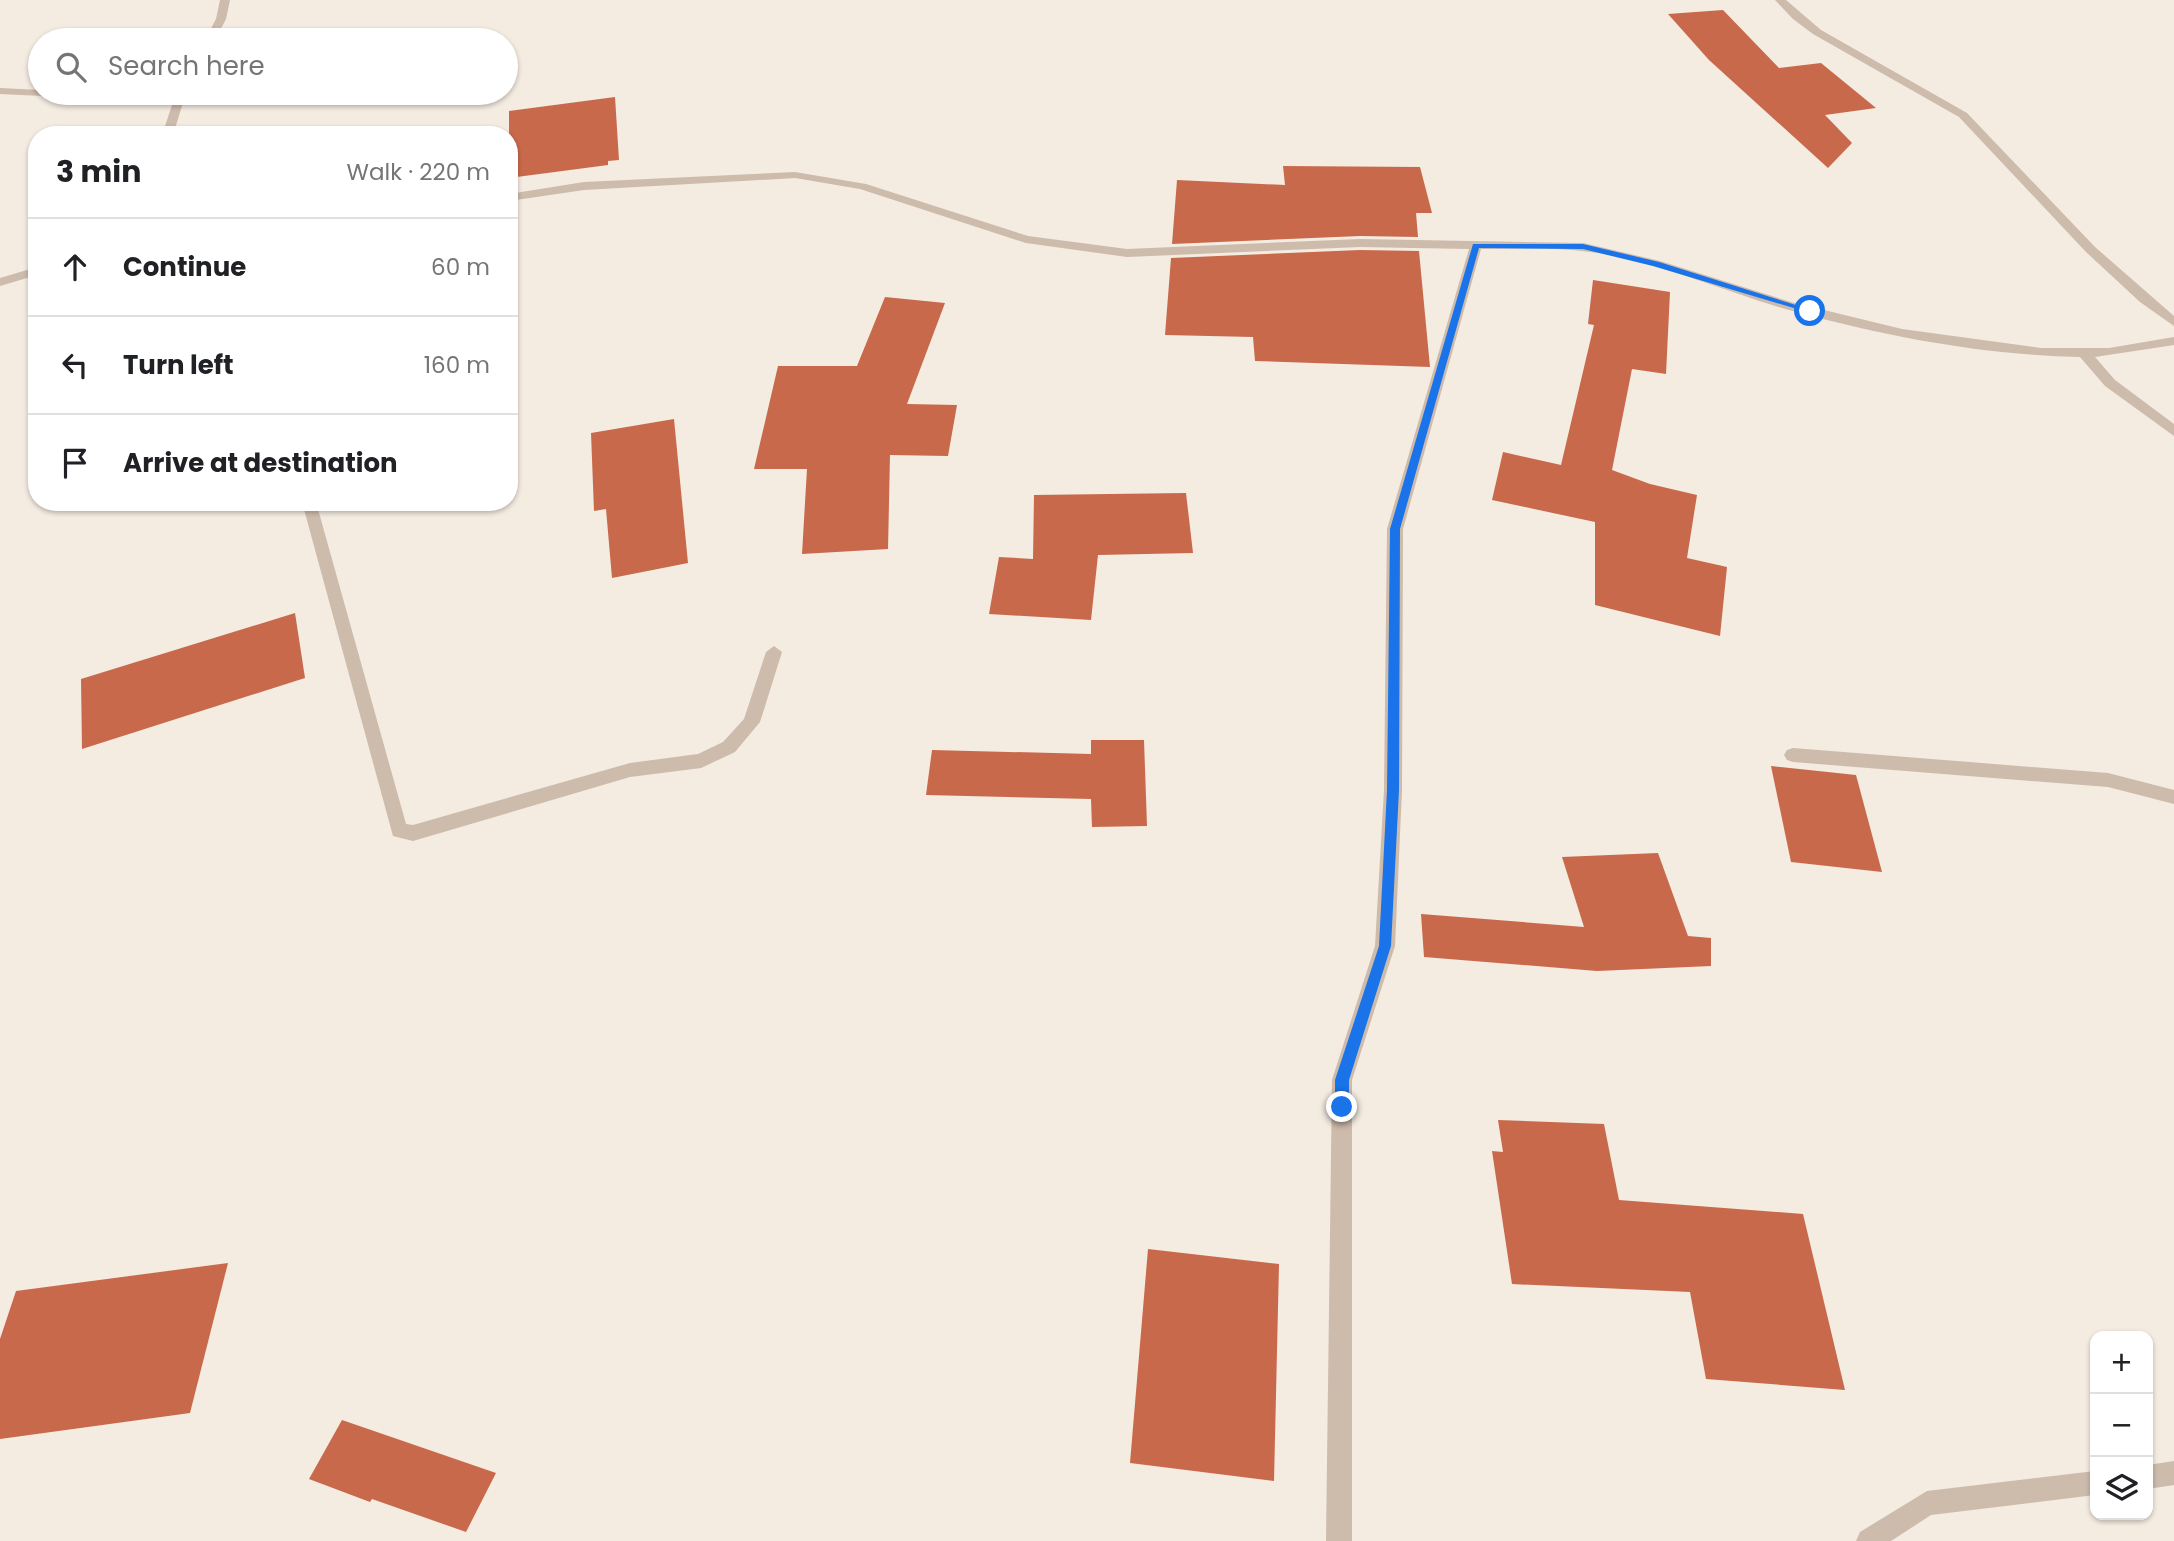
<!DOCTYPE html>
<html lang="en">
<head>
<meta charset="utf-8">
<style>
	body { margin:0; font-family:Poppins,sans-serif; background:#f6f6f6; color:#202124 }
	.controls { position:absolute; right:21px; bottom:21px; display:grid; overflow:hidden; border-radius:14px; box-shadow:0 2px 5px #0004 }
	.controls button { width:63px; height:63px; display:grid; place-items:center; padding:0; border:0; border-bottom:2px solid #e0e0e0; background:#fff; color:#202124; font:35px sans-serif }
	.stop { position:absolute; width:21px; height:21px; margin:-16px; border:5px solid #1a73e8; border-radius:50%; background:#fff }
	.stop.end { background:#1a73e8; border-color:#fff; box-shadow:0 2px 7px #0008 }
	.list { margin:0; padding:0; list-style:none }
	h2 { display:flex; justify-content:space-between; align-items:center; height:91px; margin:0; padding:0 28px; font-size:30px }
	h2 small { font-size:23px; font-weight:400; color:#757577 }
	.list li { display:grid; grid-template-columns:46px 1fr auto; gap:21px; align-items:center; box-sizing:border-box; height:98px; padding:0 28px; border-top:2px solid #e0e0e0 }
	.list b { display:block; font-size:26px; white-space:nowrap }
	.list em { font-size:23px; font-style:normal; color:#757577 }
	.icon { flex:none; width:38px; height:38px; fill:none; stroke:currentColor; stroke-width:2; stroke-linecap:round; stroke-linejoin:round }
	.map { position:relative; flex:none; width:2174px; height:1541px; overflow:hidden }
	.search { position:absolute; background:#fff; box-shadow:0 2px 5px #0004; left:28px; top:28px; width:490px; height:77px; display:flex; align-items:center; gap:18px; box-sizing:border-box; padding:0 24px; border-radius:38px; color:#757577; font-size:26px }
	.panel { position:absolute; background:#fff; box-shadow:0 2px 5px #0004; left:28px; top:126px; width:490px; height:385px; border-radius:28px }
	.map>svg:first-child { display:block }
</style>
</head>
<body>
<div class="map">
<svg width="2174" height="1541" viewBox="0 0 2174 1541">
	<rect width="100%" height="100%" fill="#f4ebe1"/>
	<g fill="#c8694b">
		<path d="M1723,10L1779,68L1821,63L1876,108L1825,115L1852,143L1828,168L1709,60L1668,14Z"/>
		<path d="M615,97L619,160L608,161V165L509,178V111Z"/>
		<path d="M1283,166L1420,167L1432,213H1416L1418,237L1360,236L1172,244L1177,180L1285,185Z"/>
		<path d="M1360,250L1419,251L1430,367L1255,361L1253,337L1165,335L1171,258Z"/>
		<path d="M1593,280L1670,292L1666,374L1632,369L1612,470L1650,484L1697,495L1687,558L1727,567L1720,636L1595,605V522L1492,500L1503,452L1561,465L1594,325L1588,324Z"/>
		<path d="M885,297L945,303L907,404L957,405L948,456L890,455L888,549L802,554L807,469H754L778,366H857Z"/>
		<path d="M674,419L688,563L612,578L606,509L594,511L591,433Z"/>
		<path d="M1186,493L1193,553L1098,555L1091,620L989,614L999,557L1033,559L1034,495Z"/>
		<path d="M295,613L305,678L82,749L81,679Z"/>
		<path d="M1091,740H1144L1147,826L1092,827L1091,799L926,795L932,750L1091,754Z"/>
		<path d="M1771,766L1856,775L1882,872L1791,862Z"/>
		<path d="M1658,853L1688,936L1711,938V966L1597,971L1424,957L1421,914L1584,927L1562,857Z"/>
		<path d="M1498,1120L1604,1124L1619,1200L1803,1214L1845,1390L1706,1379L1690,1292L1512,1284L1492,1151L1503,1152Z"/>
		<path d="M1148,1249L1279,1264L1274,1481L1130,1463Z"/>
		<path d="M228,1263L190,1413L0,1439V1339L16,1291Z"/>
		<path d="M342,1420L496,1473L466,1532L372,1499L370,1502L309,1479Z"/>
	</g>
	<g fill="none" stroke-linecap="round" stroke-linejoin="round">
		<g fill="#cdbbac" fill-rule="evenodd">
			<path d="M220,0H230L226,19L215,40H205L216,19Z"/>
			<path d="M1775,0H1786L1821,30L1967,113L2095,247L2174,316V326L2140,302L2086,252L1959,117L1813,34L1793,19Z"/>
			<path d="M0,88L40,90V93L175,96L176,93H186L173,135H162L173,102L0,94Z"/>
			<path d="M795,172L866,184L1028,236L1127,249L1360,239L1583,243L1660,261L1791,302L1902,329L2041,348H2109L2174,337V345L2095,357L2115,380L2174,424V436L2105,386L2080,357C1980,355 1878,335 1782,308C1718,289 1648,258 1582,251C1549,247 1515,249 1481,249L1403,529L1402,790L1395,946L1352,1080V1541H1326L1332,1080L1375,946L1384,790L1387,529L1469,249L1360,247L1127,257L1026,243L860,189L795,178L584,190L509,201V194L584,182Z"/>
			<path d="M37,267V275L0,286V278Z"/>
			<path d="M302,502H316L406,824L413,825L630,763L698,754L723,742L744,719L766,652L774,646L782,652L760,722L735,752L701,768L630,777L413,841L393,836Z"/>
			<path d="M1793,748L2108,773L2174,790V804L2108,787L1793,762L1787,760L1784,755L1787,750Z"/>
			<path d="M2174,1461V1485L2148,1489V1465Z"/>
			<path d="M2095,1471V1495L1931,1515L1891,1541H1856L1860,1532L1927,1491Z"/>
		</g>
	</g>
	<path fill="#1a73e8" d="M1473,244H1583L1659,262L1815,311L1807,312L1653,266L1583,249L1479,248L1400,529L1399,790L1391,946L1349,1080V1107L1342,1113L1335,1107V1080L1379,946L1387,790L1390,529Z"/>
</svg>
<div class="controls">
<button>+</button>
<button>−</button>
<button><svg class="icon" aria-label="layers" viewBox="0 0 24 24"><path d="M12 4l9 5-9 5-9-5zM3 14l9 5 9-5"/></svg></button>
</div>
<div class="stop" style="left:1810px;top:311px"></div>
<div class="stop end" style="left:1342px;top:1107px"></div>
<div class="search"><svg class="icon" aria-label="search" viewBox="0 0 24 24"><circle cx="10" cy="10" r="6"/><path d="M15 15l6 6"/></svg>Search here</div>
<section class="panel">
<h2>3 min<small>Walk · 220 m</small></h2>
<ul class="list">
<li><svg class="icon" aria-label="ahead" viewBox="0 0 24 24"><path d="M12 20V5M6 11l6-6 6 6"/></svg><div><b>Continue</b></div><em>60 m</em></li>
<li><svg class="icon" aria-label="left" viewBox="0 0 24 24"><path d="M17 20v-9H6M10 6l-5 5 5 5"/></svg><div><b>Turn left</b></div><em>160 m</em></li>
<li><svg class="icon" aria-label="arrive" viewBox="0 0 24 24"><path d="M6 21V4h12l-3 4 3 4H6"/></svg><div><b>Arrive at destination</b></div></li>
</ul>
</section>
</div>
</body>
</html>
